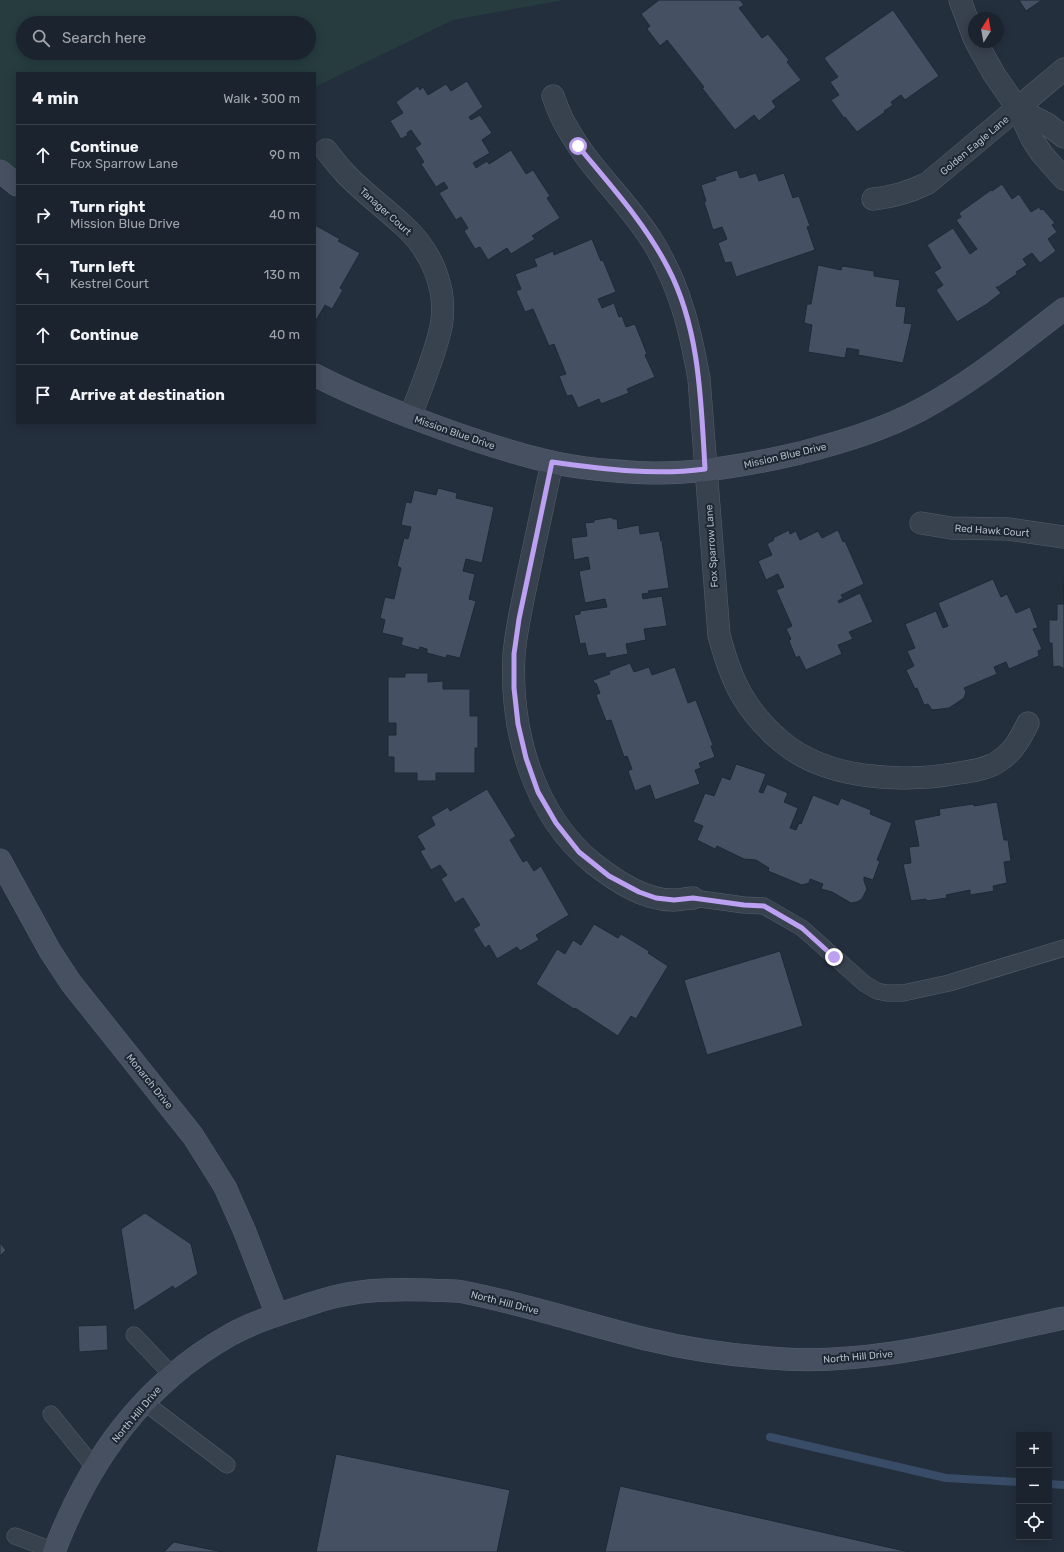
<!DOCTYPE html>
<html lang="en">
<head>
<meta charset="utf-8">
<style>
	body { margin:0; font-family:Rubik,sans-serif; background:#242b36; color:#f1f3f6 }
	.controls { position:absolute; right:12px; bottom:12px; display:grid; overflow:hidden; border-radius:0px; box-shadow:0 2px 10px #0003 }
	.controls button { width:36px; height:36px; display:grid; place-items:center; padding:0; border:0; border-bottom:1px solid #39404a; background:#1b232e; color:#f1f3f6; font:20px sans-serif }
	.compass { position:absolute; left:968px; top:12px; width:36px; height:36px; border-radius:50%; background:#1b232e; box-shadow:0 2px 10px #0003; rotate:11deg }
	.stop { position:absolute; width:12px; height:12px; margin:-9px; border:3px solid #bca0f2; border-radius:50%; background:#fff }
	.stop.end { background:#bca0f2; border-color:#fff; box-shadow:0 1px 4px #0008 }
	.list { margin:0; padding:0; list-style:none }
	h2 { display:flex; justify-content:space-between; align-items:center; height:52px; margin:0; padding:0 16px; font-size:17px }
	h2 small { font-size:13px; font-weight:400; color:#a0a4aa }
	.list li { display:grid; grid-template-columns:26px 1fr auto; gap:12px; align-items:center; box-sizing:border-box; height:60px; padding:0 16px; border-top:1px solid #39404a }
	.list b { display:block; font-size:15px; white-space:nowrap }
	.list p { margin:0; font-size:13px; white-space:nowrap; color:#a0a4aa }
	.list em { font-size:13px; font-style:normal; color:#a0a4aa }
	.icon { flex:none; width:22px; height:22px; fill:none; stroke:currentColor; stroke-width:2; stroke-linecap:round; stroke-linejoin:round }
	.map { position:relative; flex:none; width:1064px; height:1552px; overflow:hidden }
	.search { position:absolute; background:#1b232e; box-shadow:0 2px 10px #0003; left:16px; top:16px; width:300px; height:44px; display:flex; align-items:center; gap:10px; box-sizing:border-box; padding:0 14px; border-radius:22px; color:#a0a4aa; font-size:15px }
	.panel { position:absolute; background:#1b232e; box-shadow:0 2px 10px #0003; left:16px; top:72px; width:300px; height:352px; border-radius:0px }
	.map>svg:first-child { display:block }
</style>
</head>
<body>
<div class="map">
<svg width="1064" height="1552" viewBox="0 0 1064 1552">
	<rect width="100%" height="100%" fill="#242f3e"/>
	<path fill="#263c3f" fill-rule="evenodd" d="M0,0H564L453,20L315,87V73H17V185L0,171ZM23,23H309V53H23Z"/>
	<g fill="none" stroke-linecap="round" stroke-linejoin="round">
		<g stroke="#394c67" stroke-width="8">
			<path d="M770,1437L946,1478L1019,1482"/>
			<path d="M1049,1484L1064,1485"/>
		</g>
	</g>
	<g fill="#455162" stroke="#1f2835">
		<path d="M659,0H740L744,5L739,8L762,38L768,34L789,60L787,62L801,80L772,101L776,107L759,121L754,115L735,130L702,88L704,87L667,40L660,46L647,29L650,26L641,14Z"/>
		<path d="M1019,0H1042L1026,11Z"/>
		<path d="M893,10L939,76L905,100L901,95L891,102L893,105L884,111L885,112L857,132L845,117L844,118L831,100L839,95L830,82L838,77L824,58Z"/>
		<path d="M467,81L483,107L469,117L471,120L480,115L492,133L482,140L490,153L473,163L476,168L487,161L489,164L511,150L526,174L533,170L550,196L547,198L560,218L532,236L535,239L511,254L507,248L488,260L480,247L475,249L464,231L468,228L461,217L456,220L439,193L448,188L444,182L436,187L421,164L424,162L415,148L421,144L411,130L407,133L408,135L401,139L390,121L403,113L396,102L418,86L420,90L423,87L428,95L446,84L451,91Z"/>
		<path d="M737,170L740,178L756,173L759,181L784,173L793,198L799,196L810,226L807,227L815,250L736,277L731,262L725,263L718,243L727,239L722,227L713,230L704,202L706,201L701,185L716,180L715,177Z"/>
		<path d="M1002,184L1012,199L1019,194L1031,212L1039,207L1041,210L1043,209L1055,223L1052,225L1057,232L1048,239L1056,251L1040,263L1032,253L1023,259L1027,265L1016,272L1017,274L998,287H996L1001,293L987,304L957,322L936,290L943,285L934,272L941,268L927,245L953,228L970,254L977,249L956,220L961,217L959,213L991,190L992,191Z"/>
		<path d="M315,225L340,239L338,241L360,253L340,288L343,290L332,309L325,305L315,322Z"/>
		<path d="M592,239L601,261L603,260L616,292L598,299L602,308L614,303L619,317L622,316L626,327L635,324L647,354L645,355L655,377L627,389L629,393L601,404L599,399L578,408L572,395L567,396L559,376L566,374L554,344L549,346L533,309L525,312L516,291L521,289L515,274L537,266L534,259L553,251L554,255Z"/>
		<path d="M818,265L841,270L842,266L874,271V276L900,280L896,306L906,307L904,323L912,324L903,363L858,355L859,350L847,348L845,358L808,352L812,325L804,323L807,304H811Z"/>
		<path d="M438,488L457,493L456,498L494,507L482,563L466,559L463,571L475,574L469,599L476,601L460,658L447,655L446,658L427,653V649L420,647L419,650L401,645L403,638L382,633L385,620L380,618L385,597L394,599L401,568L397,566L404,538L408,539L411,527L401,525L406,502L411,503L414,490L436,495Z"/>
		<path d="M612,517L613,519H617L618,529L639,525L640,534L659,531L661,541H662L669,588L648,591L649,593L642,594L643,599L662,596L667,626L644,629L646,640L626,644L628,654L606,658L605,653L588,656L585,643L580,644L574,615L580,614V611L607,607L605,599L585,603L579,571L590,569L588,557L574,560L571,538L587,536L585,523L594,522V520Z"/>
		<path d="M789,530L790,534L796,531L800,540L818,531L822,538L838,530L843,542L845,541L864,584L841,595L843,598L838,601L839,603L860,593L873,622L849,632L853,639L838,645L842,654L806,670L799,656L796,658L789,641L791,639L786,629L792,626L776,590L784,587L778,574L766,580L758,561L772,555L767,544L774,540L773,538Z"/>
		<path d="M1063,578H1064V669L1059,666L1053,667L1052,643H1049V620H1057V604H1064Z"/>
		<path d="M993,579L1001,597L1007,594L1016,613L1030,607L1038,628L1033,629L1042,649L1038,651L1039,656L1009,669L1006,662L994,667L997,674L964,688L966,692L964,698L949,708L932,710L928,704L924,705L917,688L915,689L906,670L914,666L907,651L915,648L905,624L936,611L943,628L948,626L938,603Z"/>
		<path d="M630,663L634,672L649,667L652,675L675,667L688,703L696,700L713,745L711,746L715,757L699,763L701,768L695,770L700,784L655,800L650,785L635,791L628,771L632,769L627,756L624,757L611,720L606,721L596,695L600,693L596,683L595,684L593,680L610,674L609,671Z"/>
		<path d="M405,673H428V682L443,681V689H470V716H478V748H475V773H436V781H417V773H394V757H388V735H396V723H388V677H405Z"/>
		<path d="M736,764L766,774L759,792L763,793L767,784L788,793L784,802L798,808L790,828L796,830L799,823L801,824L813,795L838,805L841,798L871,810L870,814L892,823L877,860L880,861L873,880L864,877V881L867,889L862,899L857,902L851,903L832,892L821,889L823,884L810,879L809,883L802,885L768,871L769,868L756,860L744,859L717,846L715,849L697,840L703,826L693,822L705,793L714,796L722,777L730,780Z"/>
		<path d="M487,789L516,836L510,840L523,862L527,860L534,871L541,866L569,915L536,935L539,940L520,951L517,947L497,959L489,945L485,948L473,929L480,925L463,898L455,903L441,879L447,875L440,865L431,870L420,851L425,849L417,836L435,825L431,817L448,807L450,811Z"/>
		<path d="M997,802L1004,840H1008L1011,861L1004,862L1007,883L993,886L994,891L970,895V890L946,895L947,898L926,901V899L911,901L903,864L911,863L909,847L919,846L914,820L940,815L939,809L973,804L974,806Z"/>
		<path d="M594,924L618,938L621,934L649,951L648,953L668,966L636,1019L631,1016L618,1036L575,1008L574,1009L536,984L557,949L565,954L573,940L581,945Z"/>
		<path d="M780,951L803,1026L707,1055L684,980Z"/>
		<path d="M145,1213L191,1244L198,1274L175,1289L173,1286L134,1311L121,1229Z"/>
		<path d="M0,1243L6,1250L0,1256Z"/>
		<path d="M107,1325L108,1350L79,1352L78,1326Z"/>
		<path d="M336,1454L510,1490L497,1552H316Z"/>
		<path d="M620,1486L909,1552H605Z"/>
		<path d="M174,1542L223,1552H164Z"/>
	</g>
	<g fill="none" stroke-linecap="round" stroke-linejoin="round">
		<defs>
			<g id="lane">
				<path d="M693,898L744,905L764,906L802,928L865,984L877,991L887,993H903L949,983L1064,948"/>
				<path d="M134,1335L172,1375"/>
				<path d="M144,1402L227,1465"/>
				<path d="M51,1414L94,1467"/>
				<path d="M15,1536L54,1551"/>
			</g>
			<g id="street">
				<path d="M960,0L974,38"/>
				<path d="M976,42L994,74L1018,109L1032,139L1042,154L1064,179"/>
				<path d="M553,96C557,107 561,119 568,129C590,169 626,200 651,239C679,283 690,328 699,379L719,635C731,681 745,711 782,742C827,780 904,783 959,773C972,771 988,769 999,761C1014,751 1020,739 1028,723"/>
				<path d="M1018,109L1047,124L1064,137"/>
				<path d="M326,150C331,157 337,164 343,171C361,191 384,207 404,226C432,251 448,290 441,327C434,358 421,388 410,417"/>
				<path d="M873,199C893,197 910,192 928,183L1064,69"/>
				<path d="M552,462C544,502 535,541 527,580C522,605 516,630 514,655C510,730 533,815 594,864C616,881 645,901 675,900C681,900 687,898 693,898"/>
				<path d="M921,523L951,528L1008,529L1064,537"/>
			</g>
			<g id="secondary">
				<path d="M0,171L17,185"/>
				<path d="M315,375C351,394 389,409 427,423C467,438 509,452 551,462C583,469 619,472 652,473C700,474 753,464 800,453C842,442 883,430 922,409C973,382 1018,344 1064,309"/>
				<path d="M0,860L50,951L71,983L193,1136L225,1187L245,1232L277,1315"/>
				<path d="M54,1552C89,1460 143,1384 230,1335C255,1321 283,1313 310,1304C319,1301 328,1298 338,1296C367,1289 398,1289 429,1290C440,1291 452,1290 463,1292C525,1304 585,1324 646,1339C687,1349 729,1355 770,1358C870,1367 968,1338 1064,1318"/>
			</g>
		</defs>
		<use href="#lane" stroke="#565f6c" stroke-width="17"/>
		<use href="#street" stroke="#565f6c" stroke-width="23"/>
		<use href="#secondary" stroke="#565f6c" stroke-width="23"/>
		<use href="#lane" stroke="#38414e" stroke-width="16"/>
		<use href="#street" stroke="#38414e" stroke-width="22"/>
		<use href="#secondary" stroke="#465061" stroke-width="22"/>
	</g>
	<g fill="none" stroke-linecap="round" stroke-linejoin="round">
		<path stroke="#bca0f2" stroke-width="5" d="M578,146C610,185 645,223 668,268C700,329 701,402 705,469C654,476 603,469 552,462L519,619L514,654V688L518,724L526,758L538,792L556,823L579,852L609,876L639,892L656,898L674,900L693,898L744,905L764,906L802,928L834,957"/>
	</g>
	<g text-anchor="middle" stroke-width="4" stroke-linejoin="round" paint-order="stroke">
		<g font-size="10" fill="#b4bcc9" stroke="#1d2633">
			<text transform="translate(974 145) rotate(-40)" y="4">Golden Eagle Lane</text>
			<text transform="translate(386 211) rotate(42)" y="4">Tanager Court</text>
			<text transform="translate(455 432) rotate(19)" y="4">Mission Blue Drive</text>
			<text transform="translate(785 455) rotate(-13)" y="4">Mission Blue Drive</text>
			<text transform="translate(992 530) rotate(4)" y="4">Red Hawk Court</text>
			<text transform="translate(711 546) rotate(-94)" y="4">Fox Sparrow Lane</text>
			<text transform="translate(150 1081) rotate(51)" y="4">Monarch Drive</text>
			<text transform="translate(505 1302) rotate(14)" y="4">North Hill Drive</text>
			<text transform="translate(858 1356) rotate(-5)" y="4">North Hill Drive</text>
			<text transform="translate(136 1414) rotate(-50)" y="4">North Hill Drive</text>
		</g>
	</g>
</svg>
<div class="controls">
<button>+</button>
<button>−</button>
<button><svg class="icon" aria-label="locate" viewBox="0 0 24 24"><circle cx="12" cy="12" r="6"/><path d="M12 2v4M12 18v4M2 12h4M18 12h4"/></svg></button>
</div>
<svg class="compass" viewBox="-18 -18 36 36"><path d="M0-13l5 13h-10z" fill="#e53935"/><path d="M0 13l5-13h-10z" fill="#a0a4aa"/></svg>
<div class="stop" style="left:578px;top:146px"></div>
<div class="stop end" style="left:834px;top:957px"></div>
<div class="search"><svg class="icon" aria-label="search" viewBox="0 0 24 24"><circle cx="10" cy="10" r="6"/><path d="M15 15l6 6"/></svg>Search here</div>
<section class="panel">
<h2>4 min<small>Walk · 300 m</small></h2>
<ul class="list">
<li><svg class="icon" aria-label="ahead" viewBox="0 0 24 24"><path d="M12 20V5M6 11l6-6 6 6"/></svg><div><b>Continue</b><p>Fox Sparrow Lane</p></div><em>90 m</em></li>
<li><svg class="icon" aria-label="right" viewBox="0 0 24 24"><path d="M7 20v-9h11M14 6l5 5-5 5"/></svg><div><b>Turn right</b><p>Mission Blue Drive</p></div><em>40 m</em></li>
<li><svg class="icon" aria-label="left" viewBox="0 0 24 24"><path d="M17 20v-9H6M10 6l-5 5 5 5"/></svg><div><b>Turn left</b><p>Kestrel Court</p></div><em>130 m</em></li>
<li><svg class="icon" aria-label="ahead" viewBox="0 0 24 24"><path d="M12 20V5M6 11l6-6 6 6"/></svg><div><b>Continue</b></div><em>40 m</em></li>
<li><svg class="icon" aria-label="arrive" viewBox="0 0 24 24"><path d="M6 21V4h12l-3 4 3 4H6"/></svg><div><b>Arrive at destination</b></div></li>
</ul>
</section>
</div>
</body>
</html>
